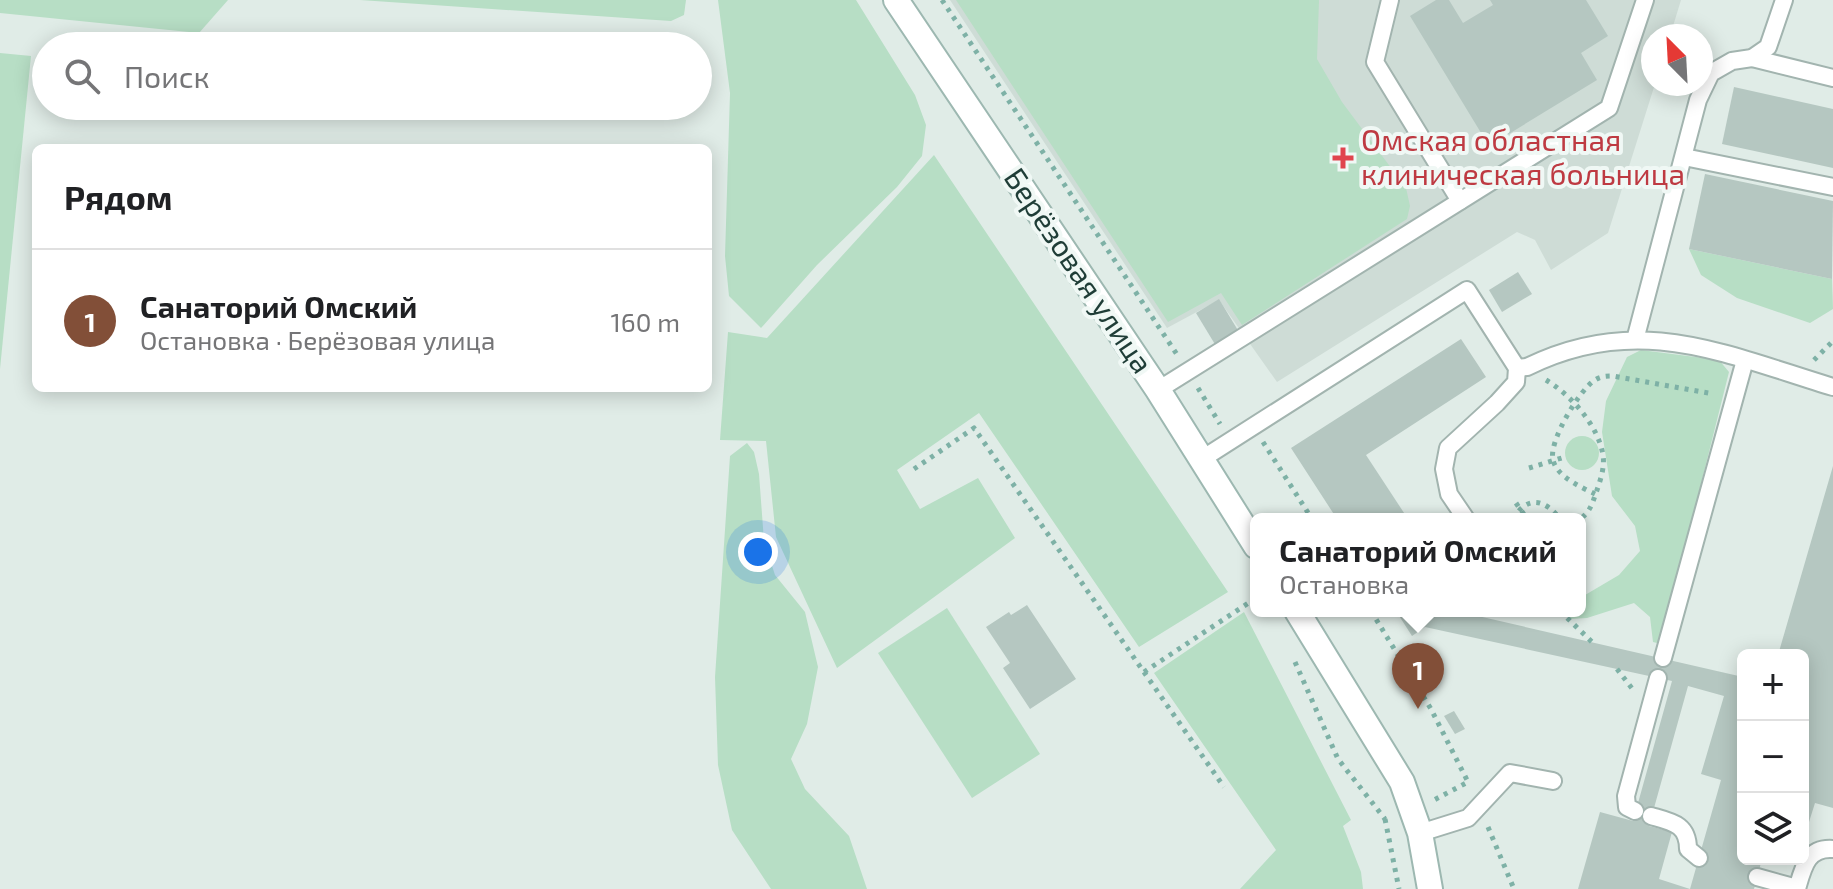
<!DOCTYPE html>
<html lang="ru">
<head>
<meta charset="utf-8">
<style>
	body { margin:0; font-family:"Exo 2",sans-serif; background:#f6f6f6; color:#202124 }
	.controls { position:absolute; right:24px; bottom:24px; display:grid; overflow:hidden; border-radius:12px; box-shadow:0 4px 20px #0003 }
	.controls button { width:72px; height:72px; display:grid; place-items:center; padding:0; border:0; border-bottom:2px solid #e0e0e0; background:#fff; color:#202124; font:40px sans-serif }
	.compass { position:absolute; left:1641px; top:24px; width:72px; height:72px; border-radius:50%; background:#fff; box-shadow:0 4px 20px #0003; rotate:336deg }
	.you { position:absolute; left:758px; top:552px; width:28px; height:28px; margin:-20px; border:6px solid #fff; border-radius:50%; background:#1a73e8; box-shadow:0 0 0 12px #1a73e833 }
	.badge { display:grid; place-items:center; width:52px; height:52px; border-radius:50%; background:#824f38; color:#fff; font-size:26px; font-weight:700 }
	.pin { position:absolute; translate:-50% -66px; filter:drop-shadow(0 2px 4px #0008) }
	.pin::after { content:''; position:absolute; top:42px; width:28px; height:24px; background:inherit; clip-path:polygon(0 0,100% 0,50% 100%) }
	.popup { position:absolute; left:1250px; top:513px; width:336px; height:104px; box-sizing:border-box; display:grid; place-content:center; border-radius:12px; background:#fff; filter:drop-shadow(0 2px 6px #0005); font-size:26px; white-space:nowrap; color:#757577 }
	.popup b { font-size:30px; color:#202124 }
	.popup::after { content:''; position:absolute; left:50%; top:100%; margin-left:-16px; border:16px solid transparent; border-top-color:#fff }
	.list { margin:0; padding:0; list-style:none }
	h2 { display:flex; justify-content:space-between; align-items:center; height:104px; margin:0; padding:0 32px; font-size:34px }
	h2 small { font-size:26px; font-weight:400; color:#757577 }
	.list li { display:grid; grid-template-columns:52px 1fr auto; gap:24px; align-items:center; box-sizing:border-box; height:144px; padding:0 32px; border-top:2px solid #e0e0e0 }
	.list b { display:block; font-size:30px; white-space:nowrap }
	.list p { margin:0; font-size:26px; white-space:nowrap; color:#757577 }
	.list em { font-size:26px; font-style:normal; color:#757577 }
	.icon { flex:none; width:44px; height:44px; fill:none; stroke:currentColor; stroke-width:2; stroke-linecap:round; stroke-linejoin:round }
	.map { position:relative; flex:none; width:1833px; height:889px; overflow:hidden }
	.search { position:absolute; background:#fff; box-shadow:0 4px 20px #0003; left:32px; top:32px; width:680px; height:88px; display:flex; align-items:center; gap:20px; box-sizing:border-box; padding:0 28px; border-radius:44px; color:#757577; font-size:30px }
	.panel { position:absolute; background:#fff; box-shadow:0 4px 20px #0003; left:32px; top:144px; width:680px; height:248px; border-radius:12px }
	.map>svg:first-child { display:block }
</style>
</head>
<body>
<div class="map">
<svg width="1833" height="889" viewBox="0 0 1833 889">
	<rect width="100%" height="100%" fill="#e0ece7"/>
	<path fill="#cedcd6" d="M950,0H1681L1670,36H1653L1655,84L1608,233L1551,270L1535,240L1517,232L1277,382L1219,300L1167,328Z"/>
	<g fill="#b7dec5">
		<path d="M0,0H228L199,33L0,13Z"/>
		<path d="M360,0H686L684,15L671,21Z"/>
		<path d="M718,0H856L915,95L926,125L922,156L897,187L817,265L761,328L729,296L725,256L730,93Z"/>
		<path d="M956,0H1319L1317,59L1342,102L1406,188L1410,206L1407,219L1242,325L1221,293L1168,322Z"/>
		<path d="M0,53L31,56L0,369Z"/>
		<path d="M934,155L1228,592L1139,647L979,413L897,470L920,509L978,478L1015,538L837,668L776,537L766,441L720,440L728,332L767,338Z"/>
		<path d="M1689,249L1832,279L1833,309L1810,323L1737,298L1701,275Z"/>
		<path d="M1641,350L1719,360L1729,372L1661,644L1653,642L1650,617L1634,603L1587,618L1569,619L1566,614V611H1580V598L1619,575L1640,551L1635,526L1612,496L1602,432L1606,401L1627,357Z"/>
		<circle cx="1582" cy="453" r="17"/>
		<path d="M747,443L754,452L759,474L764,541L775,575L805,612L818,667L807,724L791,759L805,789L849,836L867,889H771L732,830L718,765L715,677L730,456Z"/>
		<path d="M947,608L1040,754L972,798L878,653Z"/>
		<path d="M1244,612L1351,820L1343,826L1361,872L1363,889H1240L1276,850L1154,673Z"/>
	</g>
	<g fill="#b5c7c1" fill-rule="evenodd">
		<path d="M1436,0H1449L1463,23L1493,5L1490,0H1586L1608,36L1581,53L1597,80L1489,146L1410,16Z"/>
		<path d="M1734,87L1833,109V168L1722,144Z"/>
		<path d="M1705,174L1833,201L1832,279L1689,249Z"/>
		<path d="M1518,272L1532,294L1502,312L1489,290Z"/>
		<path d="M1219,299L1239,332L1216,346L1196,313Z"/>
		<path d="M1461,339L1486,377L1366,455L1408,519H1337L1291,448Z"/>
		<path d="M1833,466V808L1815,803L1809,822L1803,820V655H1778Z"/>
		<path d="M1027,605L1076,679L1030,709L1003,668L1010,663L986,627L1009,612L1011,615Z"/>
		<path d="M1396,611H1456L1743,677V859H1762L1754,889H1578L1600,812L1633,821L1672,681L1425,627L1412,636ZM1688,686L1724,696L1701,774L1721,780L1690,889L1659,879L1672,832L1649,826Z"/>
		<path d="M1454,711L1465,729L1455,734L1444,716Z"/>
	</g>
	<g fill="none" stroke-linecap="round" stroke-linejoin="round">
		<defs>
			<g id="lane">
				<path d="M1390,0L1375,62L1460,201"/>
				<path d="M1752,58L1833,78"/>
				<path d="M1684,157L1833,187"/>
				<path d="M1635,340L1698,100L1711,73L1732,61L1752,58L1768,47L1784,0"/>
				<path d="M1517,368L1527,367C1638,312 1724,354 1833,387"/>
				<path d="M1158,390L1609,108L1645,0"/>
				<path d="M1202,459L1467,290L1517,368L1516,382L1497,403L1448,448L1444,469L1449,494L1466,519"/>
				<path d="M1663,658L1745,360"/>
				<path d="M1635,811L1627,807L1626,796L1658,678"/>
				<path d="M1651,816C1672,822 1688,824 1688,849L1699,858"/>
				<path d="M1420,833L1468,818L1510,773L1553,781"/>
				<path d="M1757,877L1797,888"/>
				<path d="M1797,889C1803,868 1807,847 1833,849"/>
			</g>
			<g id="secondary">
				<path d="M896,0L1158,390L1256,546"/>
				<path d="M1297,611L1402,782L1420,833L1430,889"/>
			</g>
		</defs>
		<use href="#lane" stroke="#a2b4af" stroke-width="20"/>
		<use href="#secondary" stroke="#9db8b1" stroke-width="28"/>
		<g stroke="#7eb1a6" stroke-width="5" stroke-dasharray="4 6" stroke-linecap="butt">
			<path d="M942,0L1178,356"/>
			<path d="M1814,360L1833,341"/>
			<path d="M1546,380C1571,395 1598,425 1603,455C1605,468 1600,481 1596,493C1592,504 1590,512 1580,519"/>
			<path d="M1198,388L1220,424"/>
			<path d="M1263,442L1312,519"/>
			<path d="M1529,468L1565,457"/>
			<path d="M914,469L974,428L1224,787"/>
			<path d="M1595,494C1581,487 1557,477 1553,460C1548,442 1580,389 1595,380C1601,376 1607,376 1613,376L1714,394"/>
			<path d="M1516,503L1527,519"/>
			<path d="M1513,519C1527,495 1545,499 1560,519"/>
			<path d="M1371,611L1431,709L1468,782L1434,800"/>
			<path d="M1560,611L1592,642"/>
			<path d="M1295,662L1338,759L1385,819L1388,818"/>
			<path d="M1617,669L1634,691"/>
			<path d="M1144,672L1256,598"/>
			<path d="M1385,819L1399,889"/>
			<path d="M1488,827L1514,889"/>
		</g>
		<use href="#lane" stroke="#fff" stroke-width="16"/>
		<use href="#secondary" stroke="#fff" stroke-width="24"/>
	</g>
	<path fill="#e0444e" stroke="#f0f8f5" stroke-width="3" d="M1339 146h8v8h8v8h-8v8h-8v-8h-8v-8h8z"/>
	<g text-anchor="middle" stroke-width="8" stroke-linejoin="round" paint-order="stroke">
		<g font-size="30" fill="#be3a42" stroke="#f0f8f5" text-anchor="start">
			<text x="1361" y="151">Омская областная<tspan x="1361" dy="34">клиническая больница</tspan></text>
		</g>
		<g font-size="30" fill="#1f3d37" stroke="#f0f8f5">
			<text transform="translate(1078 271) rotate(56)" y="10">Берёзовая улица</text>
		</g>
	</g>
</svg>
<div class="controls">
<button>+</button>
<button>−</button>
<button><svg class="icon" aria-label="layers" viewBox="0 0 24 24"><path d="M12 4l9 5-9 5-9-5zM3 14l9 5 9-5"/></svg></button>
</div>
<svg class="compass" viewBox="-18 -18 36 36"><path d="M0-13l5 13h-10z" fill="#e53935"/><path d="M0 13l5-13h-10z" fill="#757577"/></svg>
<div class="you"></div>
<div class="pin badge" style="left:1418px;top:709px">1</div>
<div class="popup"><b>Санаторий Омский</b>Остановка</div>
<div class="search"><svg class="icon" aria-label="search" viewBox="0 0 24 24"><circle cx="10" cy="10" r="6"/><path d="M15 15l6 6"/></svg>Поиск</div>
<section class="panel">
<h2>Рядом<small></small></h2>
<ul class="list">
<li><span class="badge">1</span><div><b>Санаторий Омский</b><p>Остановка · Берёзовая улица</p></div><em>160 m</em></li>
</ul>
</section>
</div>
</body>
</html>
